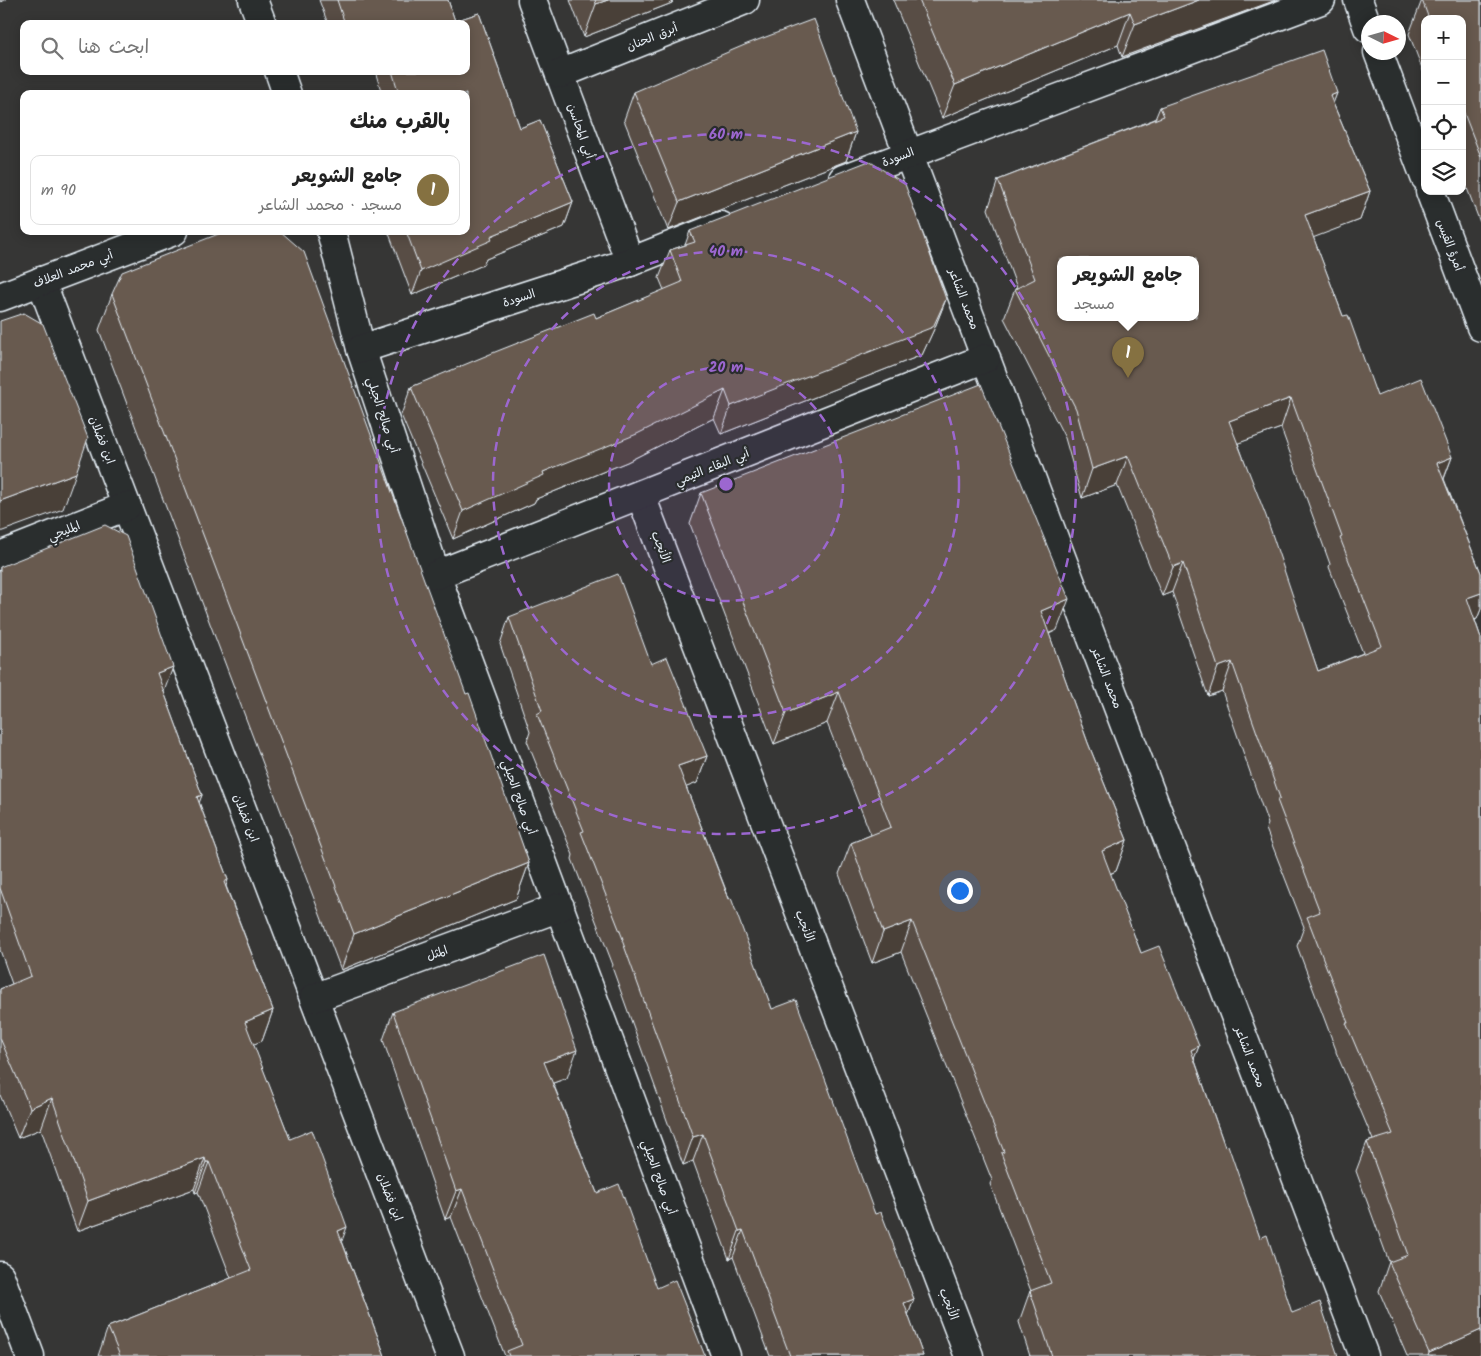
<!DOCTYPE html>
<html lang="ar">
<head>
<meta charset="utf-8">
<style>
	body { margin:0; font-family:Kalam,"Playpen Sans Arabic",sans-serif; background:#f6f6f6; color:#222; direction:rtl }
	.controls { position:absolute; right:15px; top:15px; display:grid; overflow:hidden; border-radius:10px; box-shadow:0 2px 12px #0003 }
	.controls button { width:45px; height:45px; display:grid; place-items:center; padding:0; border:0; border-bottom:1px solid #e0e0e0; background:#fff; color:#222; font:25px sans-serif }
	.compass { position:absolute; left:1361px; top:15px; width:45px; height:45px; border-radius:50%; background:#fff; box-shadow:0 2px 12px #0003; rotate:95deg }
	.you { position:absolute; left:959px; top:890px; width:18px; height:18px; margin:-12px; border:4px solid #fff; border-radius:50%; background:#1a73e8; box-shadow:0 0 0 8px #1a73e833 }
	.badge { display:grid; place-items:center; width:32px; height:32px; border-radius:50%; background:#857141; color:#fff; font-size:16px; font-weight:700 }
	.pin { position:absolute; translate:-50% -41px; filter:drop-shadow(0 1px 2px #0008) }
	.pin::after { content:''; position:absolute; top:26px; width:18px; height:15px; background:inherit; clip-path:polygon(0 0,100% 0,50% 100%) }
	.popup { position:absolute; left:1057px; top:256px; width:142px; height:65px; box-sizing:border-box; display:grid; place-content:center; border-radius:10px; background:#fff; filter:drop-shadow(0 1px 4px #0005); font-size:16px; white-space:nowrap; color:#767676 }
	.popup b { font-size:19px; color:#222 }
	.popup::after { content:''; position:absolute; left:50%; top:100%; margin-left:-10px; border:10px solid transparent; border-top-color:#fff }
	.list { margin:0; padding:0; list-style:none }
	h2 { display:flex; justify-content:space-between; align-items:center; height:65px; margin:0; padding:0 20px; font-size:21px }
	h2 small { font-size:16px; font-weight:400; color:#767676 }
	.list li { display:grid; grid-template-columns:32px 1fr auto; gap:15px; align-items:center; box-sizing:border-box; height:70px; margin:0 10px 10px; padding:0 10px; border:1px solid #e0e0e0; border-radius:10px }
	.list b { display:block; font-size:19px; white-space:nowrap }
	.list p { margin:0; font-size:16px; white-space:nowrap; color:#767676 }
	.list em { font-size:16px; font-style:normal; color:#767676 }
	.icon { flex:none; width:28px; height:28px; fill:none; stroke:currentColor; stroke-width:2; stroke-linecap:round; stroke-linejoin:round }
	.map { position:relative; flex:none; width:1481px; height:1356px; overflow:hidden; direction:ltr }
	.search { position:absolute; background:#fff; box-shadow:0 2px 12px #0003; left:20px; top:20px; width:450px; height:55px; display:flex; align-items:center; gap:12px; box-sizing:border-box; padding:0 18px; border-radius:10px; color:#767676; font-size:19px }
	.panel { position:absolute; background:#fff; box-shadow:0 2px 12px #0003; left:20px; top:90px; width:450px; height:145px; border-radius:10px; direction:rtl }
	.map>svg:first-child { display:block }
</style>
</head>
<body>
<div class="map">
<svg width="1481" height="1356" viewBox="0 0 1481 1356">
	<rect width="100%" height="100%" fill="#363635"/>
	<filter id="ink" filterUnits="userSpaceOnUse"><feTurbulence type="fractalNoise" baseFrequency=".02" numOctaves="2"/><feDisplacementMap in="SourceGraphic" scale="10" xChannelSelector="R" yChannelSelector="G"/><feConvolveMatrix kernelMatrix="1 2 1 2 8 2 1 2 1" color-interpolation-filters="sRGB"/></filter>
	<g filter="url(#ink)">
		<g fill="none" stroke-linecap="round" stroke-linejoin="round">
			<defs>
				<g id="minor">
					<path d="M253,0L262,24"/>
					<path d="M532,0L630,262"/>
					<path d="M850,0L1364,1356"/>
					<path d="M1358,0L1368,28"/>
					<path d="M1378,52L1425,177"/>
					<path d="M279,71L287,94"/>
					<path d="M560,74L745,0"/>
					<path d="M843,179L1321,0"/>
					<path d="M1430,191L1481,327"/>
					<path d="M331,231L361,349L436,575L726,1356"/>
					<path d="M41,281L450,1356"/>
					<path d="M0,297L174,231"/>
					<path d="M361,349L630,262L721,226"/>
					<path d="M641,496L969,1356"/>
					<path d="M0,556L127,506"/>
					<path d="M436,575L986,358"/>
					<path d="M314,998L560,907"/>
					<path d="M0,1276L30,1356"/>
				</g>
			</defs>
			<use href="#minor" stroke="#e8f1f8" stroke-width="31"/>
			<use href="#minor" stroke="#2a2d2e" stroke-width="28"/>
		</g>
		<g fill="#594d45" stroke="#e8f1f8" fill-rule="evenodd">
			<path d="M319,0H448L455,21L479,13L520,128L540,120L573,202L564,227L486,259L483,265L412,295L388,231H466V94H382L375,71H466V24H328Z"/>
			<path d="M570,0H673L672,3L584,37Z"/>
			<path d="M893,0H1276L1122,57L1118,45L942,118Z"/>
			<path d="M1422,0H1481V225L1462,175V19H1425V76L1409,34Z"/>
			<path d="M634,92L856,132L846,161L668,230L624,120Z"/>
			<path d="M1337,93L1333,103L1370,191L1360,220L1313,237L1343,316L1377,396L1452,457L1444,479L1481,573V609L1477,619L1475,620L1481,638V1355L1479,1356H1407L1379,1291L1389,1262L1356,1171L1367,1142L1373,1140L1336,1052V1050L1297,946L1304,927L1266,829L1268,824L1222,691L1208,696L1172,592L1162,596L1117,485L1082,498L1065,438L1004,318L1015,289L1017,288L988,209L998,180L1155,119L1160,107ZM1281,428L1330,564L1329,567L1363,653L1318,671L1238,443Z"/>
			<path d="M690,231L946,299L935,327L922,355L721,434L714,418L627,462L536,499L534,503L453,539L401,415L411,387L596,318L664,290L659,278L670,250L685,245Z"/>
			<path d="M112,294L466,694L529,863L516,899L341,970L99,330Z"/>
			<path d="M701,493L1057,630L1049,634L1088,743L1127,840L1116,871L1110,874L1141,953L1199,1046L1194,1058L1225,1147L1260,1238L1292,1313L1338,1356H1030L1019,1322L1030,1291H1031L990,1184L992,1180L901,952L872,963L839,874L851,843L871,835L827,723L774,744L690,524Z"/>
			<path d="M0,567L164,692L202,795L199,802L228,880L226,886L273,1010L262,1041L253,1044L290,1139L342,1241L385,1356H98L108,1327L231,1278L198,1192L195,1193L194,1189L77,1231L41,1129L18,1138L0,1095V989L12,984L0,950Z"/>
			<path d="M509,617L651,664L707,756L697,783L686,787L772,1009L875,1214L914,1299L908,1315L923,1356H770L733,1257L729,1259L693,1161L683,1165L612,967L613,965L572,859L573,855L527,741L530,732L500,644Z"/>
			<path d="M393,1012L567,1078L553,1083L597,1193L657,1288L705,1356H505L451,1217L445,1219L383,1040Z"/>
		</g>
		<g fill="#493f38" stroke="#e8f1f8">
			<path d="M0,0H6L0,2Z"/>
			<path d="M608,0H673L672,3L584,37L596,4Z"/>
			<path d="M1199,0H1276L1122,57L1135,24Z"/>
			<path d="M1130,12L1118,45L942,118L955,85Z"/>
			<path d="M1337,93L1326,122L1330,96Z"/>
			<path d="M856,132L846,161L668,230L679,202Z"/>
			<path d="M1370,191L1360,220L1294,245L1305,215Z"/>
			<path d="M573,202L564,227L486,259L483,265L412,295L421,271L491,236Z"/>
			<path d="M946,299L935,327L922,355L721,434L731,406Z"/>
			<path d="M725,390L714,418L627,462L536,499L534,503L453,539L463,511L543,472Z"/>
			<path d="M1291,398L1281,428L1219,450L1229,421Z"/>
			<path d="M1128,456L1117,485L1082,498L1092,469Z"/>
			<path d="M1452,457L1441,486L1437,463Z"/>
			<path d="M76,473L63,509L0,532V501Z"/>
			<path d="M1183,563L1172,592L1162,596L1173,567Z"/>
			<path d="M1481,593V609L1477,619L1456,627L1467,598Z"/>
			<path d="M1069,599L1057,630L1030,641L1041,611Z"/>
			<path d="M1232,662L1222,691L1208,696L1218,667Z"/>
			<path d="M173,667L162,697L157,673Z"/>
			<path d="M839,692L827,723L774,744L786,713Z"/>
			<path d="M707,756L697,783L669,794L678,766Z"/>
			<path d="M202,795L191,825L197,797Z"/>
			<path d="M1127,840L1116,871L1090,882L1102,851Z"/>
			<path d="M529,863L516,899L341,970L354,934Z"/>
			<path d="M912,921L901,952L872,963L883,932Z"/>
			<path d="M273,1010L262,1041L233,1052L245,1022Z"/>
			<path d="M1199,1046L1187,1077L1191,1050Z"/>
			<path d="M577,1050L567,1078L534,1090L544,1062Z"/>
			<path d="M52,1098L41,1129L18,1138L30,1108Z"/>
			<path d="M703,1134L693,1161L683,1165L693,1137Z"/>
			<path d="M205,1158L194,1189L77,1231L88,1201Z"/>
			<path d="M206,1162H209L198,1192L195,1193Z"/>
			<path d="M462,1189L451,1217L445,1219L456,1191Z"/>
			<path d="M347,1227L336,1257L338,1231Z"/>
			<path d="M743,1230L733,1257L729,1259L739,1231Z"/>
			<path d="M914,1299L904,1326V1303Z"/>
			<path d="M1481,1330V1355L1479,1356H1428L1429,1353Z"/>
		</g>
		<g fill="#685a50" stroke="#e8f1f8" fill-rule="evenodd">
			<path d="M337,0H448L455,21L479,13L520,128L540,120L573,202L491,236L492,240L421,271L406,231H466V94H399L392,71H466V24H345Z"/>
			<path d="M595,0H608L596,4Z"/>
			<path d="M919,0H1199L1135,24L1130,12L955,85Z"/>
			<path d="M1422,0H1481V157L1462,108V19H1429Z"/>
			<path d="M814,19L856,132L679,202L634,92L747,44Z"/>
			<path d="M1322,50L1337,93L1330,96L1370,191L1305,215L1343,316L1348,315L1377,396L1421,378L1452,457L1437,463L1481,573V593L1467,598L1481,638V1330L1429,1353L1389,1262L1408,1255L1367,1142L1393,1134L1346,1023H1348L1307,917L1320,912L1277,800L1280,798L1232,662L1218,667L1183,563L1173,567L1128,456L1092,469L1076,409L1015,289L1035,279L998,180L1164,116L1160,107ZM1060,259H1196V317H1060ZM1291,398L1342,537L1340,538L1382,646L1318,671L1266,516L1229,421Z"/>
			<path d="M869,161L905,184L946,299L933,327L731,406L725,390L637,434L543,472L544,475L463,511L411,387L495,352L594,313L596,318L682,282L670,250L695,242L690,231Z"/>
			<path d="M226,231H280L304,252L466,694L469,693L529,863L354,934L112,294L122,272Z"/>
			<path d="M24,313L43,324L88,438L76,473L0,501V321Z"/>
			<path d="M981,384L1069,599L1041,611L1088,743L1127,840L1102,851L1141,953L1159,946L1199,1046L1191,1050L1225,1147L1228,1145L1260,1238L1267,1235L1292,1313L1320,1302L1338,1356H1052L1030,1291L1051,1283L1001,1153L1004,1152L912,921L883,932L851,843L891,827L839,692L786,713L701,493Z"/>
			<path d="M105,525L126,536L173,667L157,673L202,795L197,797L228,880L224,882L273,1010L245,1022L290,1139L312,1130L347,1227L338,1231L385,1356H120L108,1327L251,1270L209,1162H206L205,1158L88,1201L52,1098L30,1108L0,1038V989L31,976L0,888V567Z"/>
			<path d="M618,574L651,664L667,657L707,756L678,766L729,899L731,898L772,1009L796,1000L875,1214L881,1212L914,1299L904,1303L923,1356H790L743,1230L739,1231L703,1134L693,1137L622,940L623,939L581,832L584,831L537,714L542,711L509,617Z"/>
			<path d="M544,955L577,1050L544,1062L597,1193L619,1184L657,1288L675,1280L705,1356H509L507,1351L522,1345L462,1189L456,1191L393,1012Z"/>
		</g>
	</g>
	<circle cx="726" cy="484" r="117" fill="#9c67d0" fill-opacity=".12"/>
	<g fill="none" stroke="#9c67d0" stroke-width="2.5" stroke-dasharray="9 6">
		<circle cx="726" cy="484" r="117"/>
		<circle cx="726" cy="484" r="233"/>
		<circle cx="726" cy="484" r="350"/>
	</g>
	<g text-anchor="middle" stroke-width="4.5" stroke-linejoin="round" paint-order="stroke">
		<g font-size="12" fill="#e8f1f8" stroke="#2a2d2e">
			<text transform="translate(652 37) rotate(-22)" y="4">أبرق الحنان</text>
			<text transform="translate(581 131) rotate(70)" y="4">أبي المحاسن</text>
			<text transform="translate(898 157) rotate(-21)" y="4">السودة</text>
			<text transform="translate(1450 245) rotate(69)" y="4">أمرؤ القيس</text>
			<text transform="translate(73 269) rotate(-21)" y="4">أبي محمد العلاف</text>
			<text transform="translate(519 298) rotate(-18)" y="4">السودة</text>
			<text transform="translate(964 299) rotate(69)" y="4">محمد الشاعر</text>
			<text transform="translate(383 415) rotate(72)" y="4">أبي صالح الجيلي</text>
			<text transform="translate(102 440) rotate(69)" y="4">ابن فضلان</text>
			<text transform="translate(712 467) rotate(-22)" y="4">أبي البقاء التيمي</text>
			<text transform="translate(64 531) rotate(-22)" y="4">المليجي</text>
			<text transform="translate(661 547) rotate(69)" y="4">الأنجب</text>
			<text transform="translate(1107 678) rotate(69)" y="4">محمد الشاعر</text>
			<text transform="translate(519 797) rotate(70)" y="4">أبي صالح الجيلي</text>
			<text transform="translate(246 818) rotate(69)" y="4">ابن فضلان</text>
			<text transform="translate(805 926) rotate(69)" y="4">الأنجب</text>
			<text transform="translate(437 953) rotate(-20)" y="4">المثل</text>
			<text transform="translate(1250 1057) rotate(69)" y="4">محمد الشاعر</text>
			<text transform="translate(659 1177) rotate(70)" y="4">أبي صالح الجيلي</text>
			<text transform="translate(390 1197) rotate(69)" y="4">ابن فضلان</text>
			<text transform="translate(949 1304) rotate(69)" y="4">الأنجب</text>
		</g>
	</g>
	<circle cx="726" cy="484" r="8" fill="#9c67d0" stroke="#2a2d2e" stroke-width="2.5"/>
	<g font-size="15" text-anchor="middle" font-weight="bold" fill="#9c67d0" stroke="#2a2d2e" stroke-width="4.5" stroke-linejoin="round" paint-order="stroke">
		<text x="726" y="139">60 m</text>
		<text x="726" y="256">40 m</text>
		<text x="726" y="372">20 m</text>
	</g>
</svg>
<div class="controls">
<button>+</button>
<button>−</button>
<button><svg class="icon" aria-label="locate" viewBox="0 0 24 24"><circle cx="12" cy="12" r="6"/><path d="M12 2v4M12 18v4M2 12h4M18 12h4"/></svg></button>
<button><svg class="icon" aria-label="layers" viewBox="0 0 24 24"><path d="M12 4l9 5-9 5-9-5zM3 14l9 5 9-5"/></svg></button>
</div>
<svg class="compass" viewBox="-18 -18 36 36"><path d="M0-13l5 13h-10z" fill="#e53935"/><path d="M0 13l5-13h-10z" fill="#767676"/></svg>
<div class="you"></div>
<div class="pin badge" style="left:1128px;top:378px">1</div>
<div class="popup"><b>جامع الشويعر</b>مسجد</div>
<div class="search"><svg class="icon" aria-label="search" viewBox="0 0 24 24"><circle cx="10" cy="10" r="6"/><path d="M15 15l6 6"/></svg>ابحث هنا</div>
<section class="panel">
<h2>بالقرب منك<small></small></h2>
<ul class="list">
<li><span class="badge">1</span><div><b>جامع الشويعر</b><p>مسجد · محمد الشاعر</p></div><em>90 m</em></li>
</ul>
</section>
</div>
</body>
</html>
